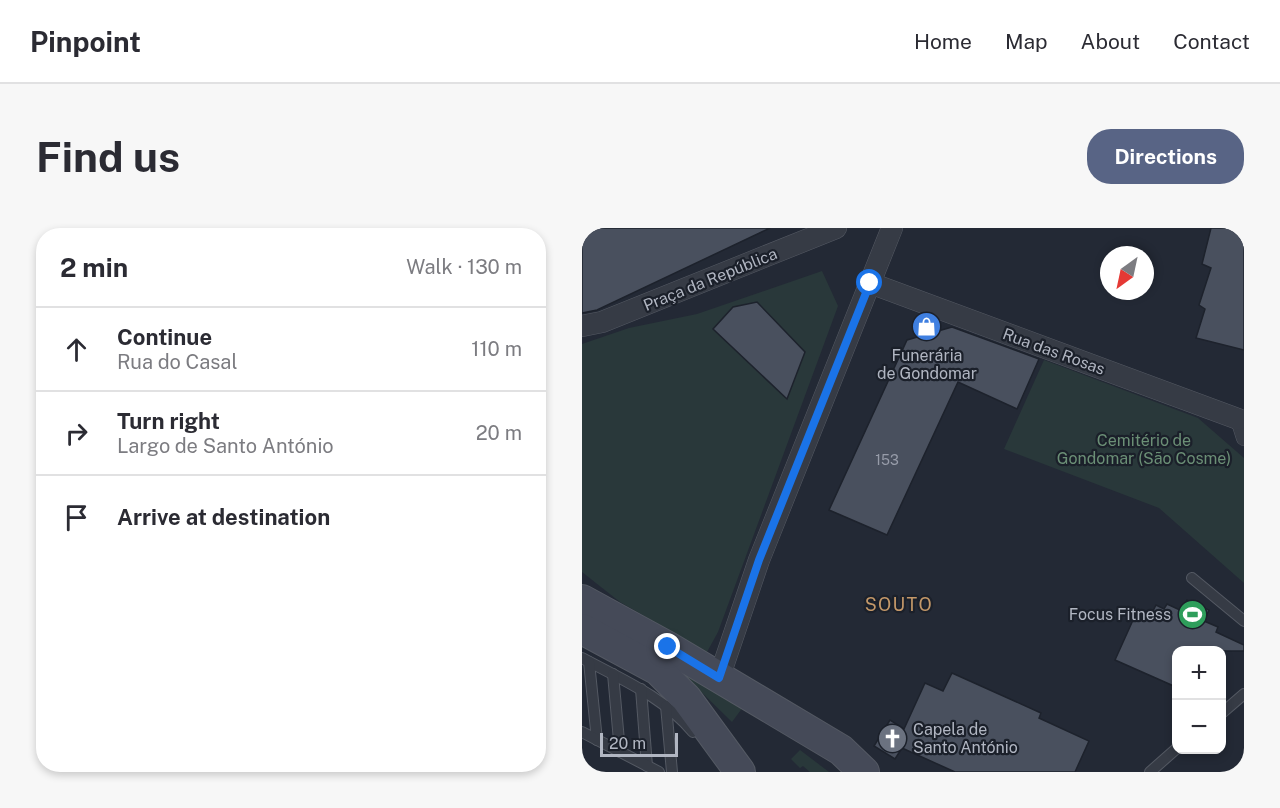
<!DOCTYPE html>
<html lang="en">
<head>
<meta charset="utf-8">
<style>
	body { margin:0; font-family:"Public Sans",sans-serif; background:#f7f7f7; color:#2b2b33 }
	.controls { position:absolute; right:18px; bottom:18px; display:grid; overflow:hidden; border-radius:12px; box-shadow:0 3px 9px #0003 }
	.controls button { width:54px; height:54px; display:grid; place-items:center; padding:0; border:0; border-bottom:2px solid #e1e1e2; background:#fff; color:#2b2b33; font:30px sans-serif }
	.compass { position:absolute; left:518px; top:18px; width:54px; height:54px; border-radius:50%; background:#fff; box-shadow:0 3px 9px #0003; rotate:213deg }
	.scale { position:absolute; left:18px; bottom:15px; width:78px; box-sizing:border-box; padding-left:6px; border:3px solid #b1b6c2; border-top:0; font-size:16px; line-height:21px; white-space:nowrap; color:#b1b6c2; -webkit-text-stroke:4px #1b202a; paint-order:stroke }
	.stop { position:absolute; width:18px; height:18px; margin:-14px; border:4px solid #1a73e8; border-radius:50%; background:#fff }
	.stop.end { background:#1a73e8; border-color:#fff; box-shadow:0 2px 6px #0008 }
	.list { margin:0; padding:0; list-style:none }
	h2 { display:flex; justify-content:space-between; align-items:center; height:78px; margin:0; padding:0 24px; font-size:26px }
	h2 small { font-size:20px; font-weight:400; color:#7c7c81 }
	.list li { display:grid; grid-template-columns:39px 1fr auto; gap:18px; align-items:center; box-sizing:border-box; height:84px; padding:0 24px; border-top:2px solid #e1e1e2 }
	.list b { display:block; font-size:22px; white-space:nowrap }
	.list p { margin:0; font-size:20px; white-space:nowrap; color:#7c7c81 }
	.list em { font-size:20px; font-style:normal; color:#7c7c81 }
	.icon { flex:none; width:33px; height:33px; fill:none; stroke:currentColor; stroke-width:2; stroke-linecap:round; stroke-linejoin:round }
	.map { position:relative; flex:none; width:662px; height:544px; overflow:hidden; border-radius:24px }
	header { display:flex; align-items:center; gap:36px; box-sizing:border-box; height:84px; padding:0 30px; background:#fff; border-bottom:2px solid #e1e1e2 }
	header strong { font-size:28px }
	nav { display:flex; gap:33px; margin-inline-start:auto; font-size:21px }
	.intro { display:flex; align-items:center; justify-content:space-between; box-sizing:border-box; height:144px; padding:0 36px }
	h1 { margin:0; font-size:42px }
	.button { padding:15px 27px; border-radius:24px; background:#586485; color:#fff; font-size:21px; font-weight:700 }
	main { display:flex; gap:36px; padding:0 36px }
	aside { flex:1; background:#fff; border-radius:24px; box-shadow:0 3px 9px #0003 }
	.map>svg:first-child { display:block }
</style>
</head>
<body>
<header>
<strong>Pinpoint</strong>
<nav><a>Home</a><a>Map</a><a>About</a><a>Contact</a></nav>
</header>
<div class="intro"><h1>Find us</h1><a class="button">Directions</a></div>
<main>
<aside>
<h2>2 min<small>Walk · 130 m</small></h2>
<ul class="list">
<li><svg class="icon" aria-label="ahead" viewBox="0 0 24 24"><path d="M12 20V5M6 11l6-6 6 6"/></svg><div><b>Continue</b><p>Rua do Casal</p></div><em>110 m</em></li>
<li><svg class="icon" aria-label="right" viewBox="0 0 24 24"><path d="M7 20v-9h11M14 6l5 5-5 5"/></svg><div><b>Turn right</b><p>Largo de Santo António</p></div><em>20 m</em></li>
<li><svg class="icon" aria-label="arrive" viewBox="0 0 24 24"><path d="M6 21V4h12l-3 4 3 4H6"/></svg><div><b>Arrive at destination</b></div></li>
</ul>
</aside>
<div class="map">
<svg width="662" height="544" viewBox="0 0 662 544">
	<rect width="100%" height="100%" fill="#232935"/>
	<g fill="#29383a">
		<path d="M240,43L256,78L136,404L125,424L38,374L0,344V116L47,100L115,86Z"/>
		<path d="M462,132L616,190L662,230V355L577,280L422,221Z"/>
		<path d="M72,426L161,479L150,494L107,452Z"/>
		<path d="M218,522L247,544H228L221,538L218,540L209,531Z"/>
	</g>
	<g fill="#49505e" stroke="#1d222c" stroke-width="1.5">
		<path d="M6,0H188L15,82L0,85V4L5,5Z"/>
		<path d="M629,0H662V122L614,110L623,81L617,77L629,40L620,36Z"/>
		<path d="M175,74L223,124L205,171L131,101L151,79Z"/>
		<path d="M370,99L457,131L435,181L376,154L305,307L247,282L325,112Z"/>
		<path d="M605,372L627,382L622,393L636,399L634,404L662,417V423H594V459L533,432L556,381L569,387L574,377L582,381L585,376L600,383Z"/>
		<path d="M370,445L459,485L457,490L507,513L493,544H373L320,520L313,531L292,518L308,492L322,501L343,455L361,463Z"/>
	</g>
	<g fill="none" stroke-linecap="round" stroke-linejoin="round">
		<defs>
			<g id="service">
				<path d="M610,350L662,393"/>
				<path d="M0,430C39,451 82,469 111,504"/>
				<path d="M7,434L15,512"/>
				<path d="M31,446L38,524"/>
				<path d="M59,461L65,538"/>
				<path d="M84,478L90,544"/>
				<path d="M640,485L662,466"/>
				<path d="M0,504L77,544"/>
				<path d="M568,544L594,521"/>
			</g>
			<path id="pedestrian" d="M662,191H656L662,210"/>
			<g id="minor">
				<path d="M288,55L656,191"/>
				<path d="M0,98L20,94L254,0"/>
				<path d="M137,450L177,332L310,0"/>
			</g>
			<g id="secondary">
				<path d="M0,372L86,419L259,522L282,544"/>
				<path d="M0,401L76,442L104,470L158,544"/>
			</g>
		</defs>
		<use href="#service" stroke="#545963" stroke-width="12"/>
		<use href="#pedestrian" stroke="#545963" stroke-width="16"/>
		<use href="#minor" stroke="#545963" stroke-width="22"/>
		<use href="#secondary" stroke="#545963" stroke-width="32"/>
		<use href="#service" stroke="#363b45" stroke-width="10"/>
		<use href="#pedestrian" stroke="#363b45" stroke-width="15"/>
		<use href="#minor" stroke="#363b45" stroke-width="21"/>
		<use href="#secondary" stroke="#454a58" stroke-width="30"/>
	</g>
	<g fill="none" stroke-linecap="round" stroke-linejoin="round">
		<path stroke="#1a73e8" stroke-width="8" d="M86,419L137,450L177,332L288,55"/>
	</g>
	<defs>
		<symbol id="shop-disc" viewBox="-11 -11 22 22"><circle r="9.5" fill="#3f7fe0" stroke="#1b202a"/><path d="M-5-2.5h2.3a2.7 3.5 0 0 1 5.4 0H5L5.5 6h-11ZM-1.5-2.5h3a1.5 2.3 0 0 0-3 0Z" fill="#fff"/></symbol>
		<symbol id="stadium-disc" viewBox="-11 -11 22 22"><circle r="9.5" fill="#2e9e5b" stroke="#1b202a"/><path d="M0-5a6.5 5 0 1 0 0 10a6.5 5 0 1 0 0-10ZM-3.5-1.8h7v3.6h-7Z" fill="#fff"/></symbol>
		<symbol id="church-disc" viewBox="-11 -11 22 22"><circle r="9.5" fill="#6b7280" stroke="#1b202a"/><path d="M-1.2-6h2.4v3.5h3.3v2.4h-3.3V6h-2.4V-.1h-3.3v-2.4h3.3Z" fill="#fff"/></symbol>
	</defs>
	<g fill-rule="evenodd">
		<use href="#shop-disc" x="328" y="82" width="33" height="33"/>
		<use href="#stadium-disc" x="594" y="370" width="33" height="33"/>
		<use href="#church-disc" x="294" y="494" width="33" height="33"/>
	</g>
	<g text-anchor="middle" stroke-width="4.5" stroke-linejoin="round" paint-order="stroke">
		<g font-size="14" fill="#979ca9">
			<text x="305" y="237">153</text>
		</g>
		<g font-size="16" fill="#b1b6c2" stroke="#1b202a">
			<text transform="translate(128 51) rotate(-22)" y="6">Praça da República</text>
			<text transform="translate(472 123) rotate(20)" y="6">Rua das Rosas</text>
		</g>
		<g font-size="16" fill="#b1b6c2" stroke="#1b202a">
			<text x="345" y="133">Funerária<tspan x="345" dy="18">de Gondomar</tspan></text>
			<text x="589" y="392" text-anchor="end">Focus Fitness</text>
			<text x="331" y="507" text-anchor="start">Capela de<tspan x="331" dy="18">Santo António</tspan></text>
		</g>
		<g font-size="16" fill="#6b8f76" stroke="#1b202a">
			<text x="562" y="218">Cemitério de<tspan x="562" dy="18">Gondomar (São Cosme)</tspan></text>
		</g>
		<g font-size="18" letter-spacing="1.5" fill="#c49869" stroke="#1b202a">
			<text x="317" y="383">SOUTO</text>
		</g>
	</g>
</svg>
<div class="controls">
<button>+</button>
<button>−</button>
</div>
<svg class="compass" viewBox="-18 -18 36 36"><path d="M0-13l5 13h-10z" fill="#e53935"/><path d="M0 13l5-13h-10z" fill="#7c7c81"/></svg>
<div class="scale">20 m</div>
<div class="stop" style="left:288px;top:55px"></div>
<div class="stop end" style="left:86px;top:419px"></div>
</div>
</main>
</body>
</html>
